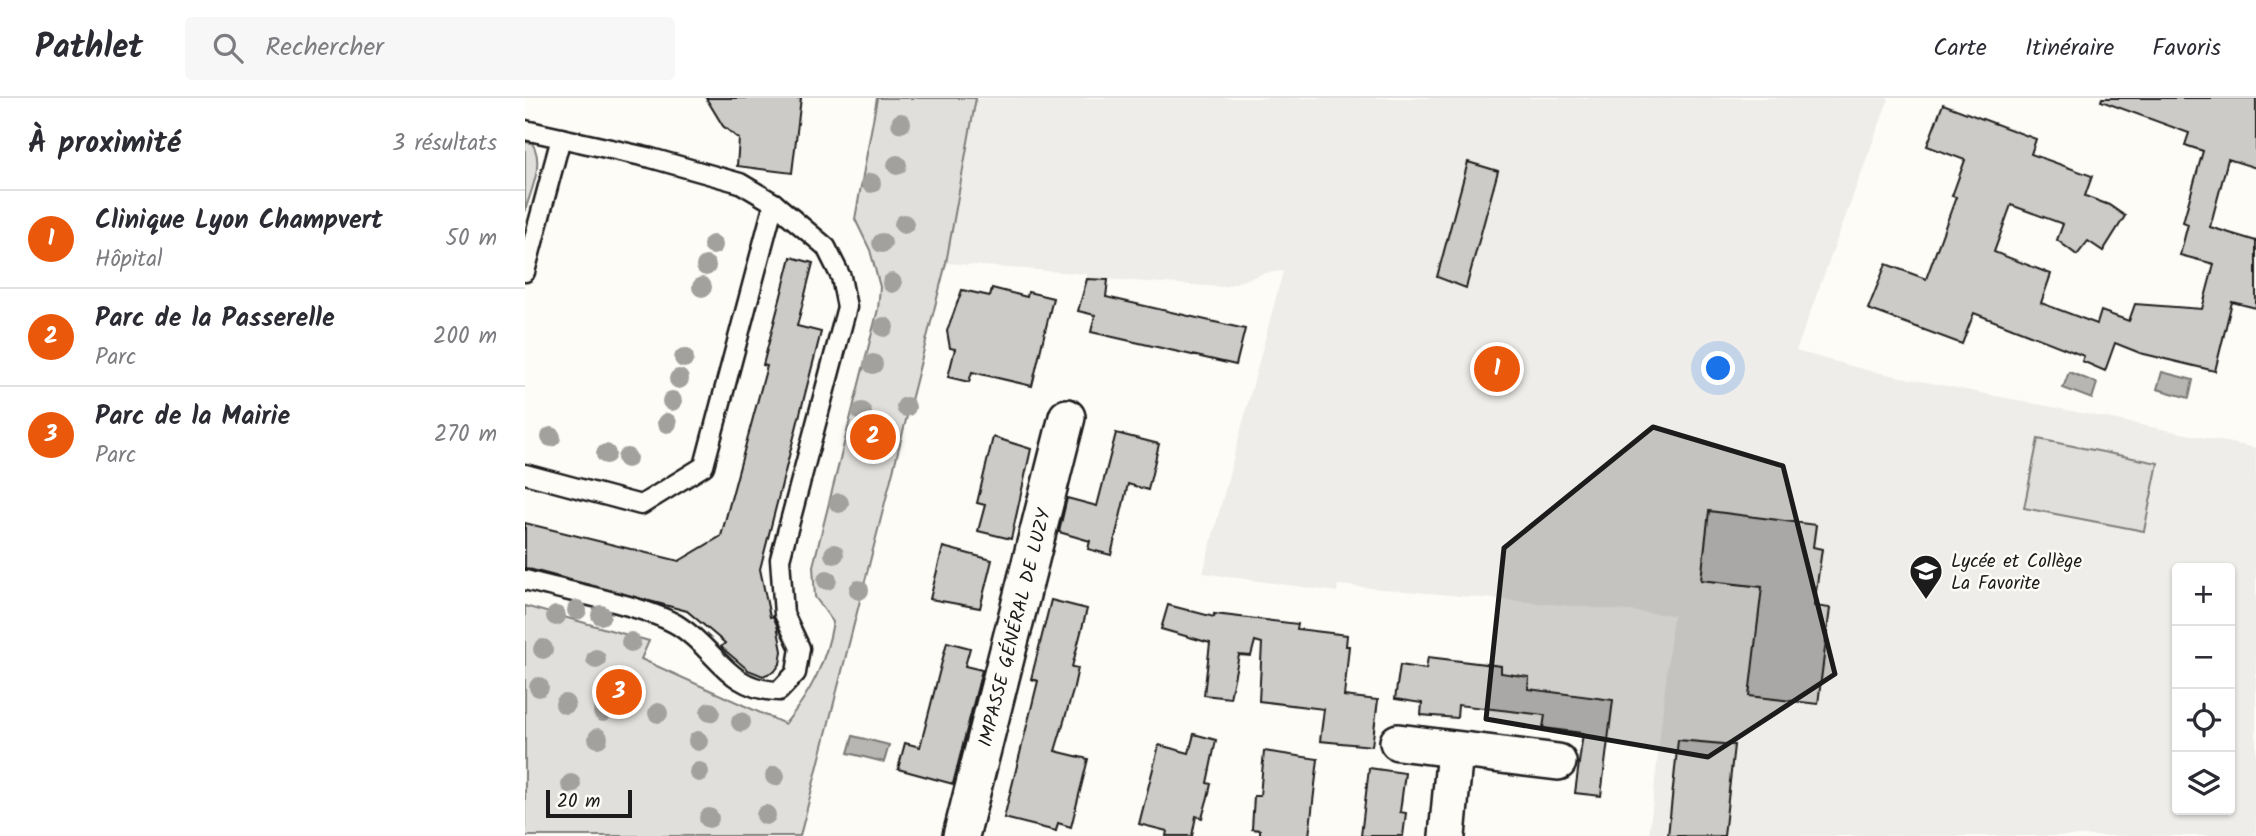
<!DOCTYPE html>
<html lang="fr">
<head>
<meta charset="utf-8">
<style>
	body { margin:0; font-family:Kalam,sans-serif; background:#f7f7f7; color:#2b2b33 }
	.controls { position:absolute; right:21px; bottom:21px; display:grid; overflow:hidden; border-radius:7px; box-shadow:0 2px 5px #0004 }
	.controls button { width:63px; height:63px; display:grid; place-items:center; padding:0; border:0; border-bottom:2px solid #e1e1e2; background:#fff; color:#2b2b33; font:35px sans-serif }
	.scale { position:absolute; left:21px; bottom:18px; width:86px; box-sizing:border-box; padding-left:7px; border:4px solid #1c1c1c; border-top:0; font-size:19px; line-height:24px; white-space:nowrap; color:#1c1c1c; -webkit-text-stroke:5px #fdfcf7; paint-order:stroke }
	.you { position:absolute; left:1194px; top:271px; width:24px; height:24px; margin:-18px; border:5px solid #fff; border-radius:50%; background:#1a73e8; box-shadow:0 0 0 10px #1a73e833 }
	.badge { display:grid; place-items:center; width:46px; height:46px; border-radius:50%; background:#ea580c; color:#fff; font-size:23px; font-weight:700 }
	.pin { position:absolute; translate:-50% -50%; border:4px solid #fff; box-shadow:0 2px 7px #0006 }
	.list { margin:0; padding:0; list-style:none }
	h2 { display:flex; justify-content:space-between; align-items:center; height:91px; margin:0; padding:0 28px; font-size:30px }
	h2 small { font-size:23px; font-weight:400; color:#7c7c81 }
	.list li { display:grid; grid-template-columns:46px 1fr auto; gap:21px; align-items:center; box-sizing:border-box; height:98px; padding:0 28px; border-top:2px solid #e1e1e2 }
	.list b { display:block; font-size:26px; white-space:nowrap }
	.list p { margin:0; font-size:23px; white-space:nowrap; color:#7c7c81 }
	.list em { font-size:23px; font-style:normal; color:#7c7c81 }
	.icon { flex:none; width:38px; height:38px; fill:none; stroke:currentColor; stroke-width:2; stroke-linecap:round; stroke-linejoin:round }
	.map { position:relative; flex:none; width:1731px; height:738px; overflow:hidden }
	header { display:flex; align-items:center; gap:42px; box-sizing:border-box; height:98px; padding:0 35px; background:#fff; border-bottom:2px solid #e1e1e2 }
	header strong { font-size:33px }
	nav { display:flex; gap:38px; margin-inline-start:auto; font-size:24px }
	.search { width:490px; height:63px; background:#f7f7f7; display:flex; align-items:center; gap:18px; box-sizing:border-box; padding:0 24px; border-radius:7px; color:#7c7c81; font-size:26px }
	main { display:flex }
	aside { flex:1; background:#fff }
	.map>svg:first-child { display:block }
</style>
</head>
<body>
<header>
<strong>Pathlet</strong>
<div class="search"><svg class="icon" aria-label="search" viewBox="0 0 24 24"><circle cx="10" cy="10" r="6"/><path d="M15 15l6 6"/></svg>Rechercher</div>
<nav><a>Carte</a><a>Itinéraire</a><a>Favoris</a></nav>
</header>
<main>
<aside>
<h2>À proximité<small>3 résultats</small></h2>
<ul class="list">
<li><span class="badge">1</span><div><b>Clinique Lyon Champvert</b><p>Hôpital</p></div><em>50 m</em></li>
<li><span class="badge">2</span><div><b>Parc de la Passerelle</b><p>Parc</p></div><em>200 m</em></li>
<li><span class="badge">3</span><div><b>Parc de la Mairie</b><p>Parc</p></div><em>270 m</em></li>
</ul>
</aside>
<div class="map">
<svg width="1731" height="738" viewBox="0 0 1731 738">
	<rect width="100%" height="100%" fill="#fdfcf7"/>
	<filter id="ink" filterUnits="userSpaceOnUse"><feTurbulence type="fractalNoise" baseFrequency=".0143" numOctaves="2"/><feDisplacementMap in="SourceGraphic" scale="14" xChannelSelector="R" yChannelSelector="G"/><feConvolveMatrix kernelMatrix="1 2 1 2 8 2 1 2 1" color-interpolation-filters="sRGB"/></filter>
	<g filter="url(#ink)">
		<path fill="#eeede9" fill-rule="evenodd" d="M451,0H1364L1271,253L1341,272L1731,350V738H1124L1148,517L813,487L812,494L678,475L758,173L740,175L699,189L562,180V176L421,165ZM1652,470H1705V712H1652Z"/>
		<g fill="#e0dfdb" stroke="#7e7e7c" stroke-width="2">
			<path d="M352,0H451L421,165L275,738H0V508L124,543L116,561L260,626C286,594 301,565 308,524L290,499L288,468L353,211L355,189L345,152L330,121Z"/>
			<path d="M0,44L7,45C20,65 6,92 0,113Z"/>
			<path d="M1513,341L1633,365L1619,433L1499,410Z"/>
		</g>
		<g fill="#b7b6b2" stroke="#797876" stroke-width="2">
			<path d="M1544,274L1572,285L1567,301L1538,290Z"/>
			<path d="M1637,274L1668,282L1664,300L1632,291Z"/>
			<path d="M328,638L364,647L359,664L323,655Z"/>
		</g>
		<g fill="#cccbc8" stroke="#1c1c1c" stroke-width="2">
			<path d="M181,0H276L267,75L212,68L214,41L198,28Z"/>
			<path d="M1577,0H1731V70L1703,61L1685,129L1731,143V210L1707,204L1690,273L1615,255L1590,245L1580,273L1557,263L1559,258L1449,215L1437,246L1343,211L1361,166L1401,181L1431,99L1427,98L1440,62L1402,48L1418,6L1511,41L1506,56L1567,78L1560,98L1584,107L1600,118L1578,153L1563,143L1552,157L1532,142L1538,126L1486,107L1469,154L1526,176L1516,205L1572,226L1576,213L1604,223L1610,206L1677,211L1689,166L1655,157L1663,126L1658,124L1678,53L1660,47L1664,35L1576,3Z"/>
			<path d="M943,64L973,73L941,190L912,179Z"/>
			<path d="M266,159L288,165L272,228L296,234L235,471L245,519L248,518L252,527L257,553L255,566L250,573L238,578L223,572L196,549L200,545L162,513L0,470V425L154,463L196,438L242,268L238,267Z"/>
			<path d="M562,181L583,182L581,199L720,231L711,267L566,234L570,217L553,213Z"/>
			<path d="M467,190L502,199L503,194L528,200L507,288L447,274L444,284L423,279L430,251L425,250L422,233L437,192L465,198Z"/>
			<path d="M591,335L634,346L623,392L603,386L586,457L563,451L565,443L534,434L542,400L572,408Z"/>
			<path d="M468,339L506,351L486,441L453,433L460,407L452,405Z"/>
			<path d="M1184,413L1291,427L1288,449L1297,451L1289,508L1305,510L1293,606L1224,598L1237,489L1176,482Z"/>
			<path d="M418,449L467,462L455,510L405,501Z"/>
			<path d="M526,502L562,511L547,569L553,570L548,593L530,653L563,661L546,729L533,725L531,733L479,720L513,583L506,581Z"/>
			<path d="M643,507L689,519V516L773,526L772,531L822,537L821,548H824L819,598L853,602L847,648L795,643L799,611L734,603L737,545L730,543L726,558L714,557L705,600L679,597L685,545L636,531Z"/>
			<path d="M422,544L445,550L440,568L457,572L428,686L373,671L380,645L395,649Z"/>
			<path d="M903,559L976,568V575L1004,579L1003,591L1088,602L1076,698L1050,695L1058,635L1018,630L1020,617L933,607L932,620L896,617L897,605L870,601L875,567L901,571Z"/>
			<path d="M669,636L691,642L682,685L686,686L683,699L677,720L671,718L667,738H641L642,733L614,726L634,647L664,655Z"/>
			<path d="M1153,642L1209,647L1199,738H1143Z"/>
			<path d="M739,653L793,661L784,738H735V732L727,731L729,698H735Z"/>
			<path d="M844,670L880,675L875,714L881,715L878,738H836Z"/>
		</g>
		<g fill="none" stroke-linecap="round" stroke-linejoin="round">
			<defs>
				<g id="service">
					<path d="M0,32L126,60L215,85L249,105L301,149L316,179L322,209L255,461L259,516L275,550L271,575L254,593C202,592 192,552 154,528C123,508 39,493 0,482"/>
					<path d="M0,174L36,40"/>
					<path d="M0,376L116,407L179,368L249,105"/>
				</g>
				<g id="minor">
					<path d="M873,644L1033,664"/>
					<path id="s1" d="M436,738L542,319"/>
					<path d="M922,738L930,652"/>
				</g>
			</defs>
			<use href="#service" stroke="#1c1c1c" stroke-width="23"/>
			<use href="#minor" stroke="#1c1c1c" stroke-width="40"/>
			<use href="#service" stroke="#fdfcf7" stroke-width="18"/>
			<use href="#minor" stroke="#fdfcf7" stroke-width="35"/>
		</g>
		<g fill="#a2a19e">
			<circle cx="376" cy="25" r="10"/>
			<circle cx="372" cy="67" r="10"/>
			<circle cx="346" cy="85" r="10"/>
			<circle cx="379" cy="126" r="10"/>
			<circle cx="357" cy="145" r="10"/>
			<circle cx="188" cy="147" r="10"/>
			<circle cx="181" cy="168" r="10"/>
			<circle cx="367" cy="185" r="10"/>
			<circle cx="177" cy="189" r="10"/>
			<circle cx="359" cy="229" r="10"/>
			<circle cx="159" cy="260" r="10"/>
			<circle cx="348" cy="266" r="10"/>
			<circle cx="154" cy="281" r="10"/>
			<circle cx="147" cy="303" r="10"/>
			<circle cx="381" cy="309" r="10"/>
			<circle cx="337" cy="314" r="10"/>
			<circle cx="142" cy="325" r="10"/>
			<circle cx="26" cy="339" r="10"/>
			<circle cx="81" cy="356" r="10"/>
			<circle cx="102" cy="360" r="10"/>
			<circle cx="314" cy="405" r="10"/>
			<circle cx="309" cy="456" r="10"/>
			<circle cx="302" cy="482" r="10"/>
			<circle cx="334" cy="492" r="10"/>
			<circle cx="52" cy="512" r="10"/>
			<circle cx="76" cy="517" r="10"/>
			<circle cx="31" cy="518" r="10"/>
			<circle cx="106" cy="544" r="10"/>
			<circle cx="18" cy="551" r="10"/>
			<circle cx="71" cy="561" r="10"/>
			<circle cx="14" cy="589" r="10"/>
			<circle cx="40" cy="606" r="10"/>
			<circle cx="78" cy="614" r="10"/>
			<circle cx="185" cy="614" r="10"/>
			<circle cx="133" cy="615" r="10"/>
			<circle cx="216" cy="624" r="10"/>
			<circle cx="73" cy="640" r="10"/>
			<circle cx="173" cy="643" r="10"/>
			<circle cx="174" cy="674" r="10"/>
			<circle cx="250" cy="678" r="10"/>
			<circle cx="46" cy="686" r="10"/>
			<circle cx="241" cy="717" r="10"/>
			<circle cx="184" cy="720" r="10"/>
		</g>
	</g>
	<path fill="#1c1c1c" fill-opacity="0.2" stroke="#1c1c1c" stroke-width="5" stroke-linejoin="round" d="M1128,329L1258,368L1310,576L1183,659L961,621L979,450Z"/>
	<defs>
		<symbol id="school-pin" viewBox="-11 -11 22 30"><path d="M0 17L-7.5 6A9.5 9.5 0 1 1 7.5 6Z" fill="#1c1c1c" stroke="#fdfcf7"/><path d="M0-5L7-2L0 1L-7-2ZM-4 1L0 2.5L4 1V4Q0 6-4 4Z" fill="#fff"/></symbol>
	</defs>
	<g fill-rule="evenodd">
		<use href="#school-pin" x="1382" y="454" width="38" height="52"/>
	</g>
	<g text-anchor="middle" stroke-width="5" stroke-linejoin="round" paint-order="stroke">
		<g font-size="19" fill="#1c1c1c" stroke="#fdfcf7" text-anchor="start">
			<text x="1426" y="469">Lycée et Collège<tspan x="1426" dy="22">La Favorite</tspan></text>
		</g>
		<g font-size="19" fill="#1c1c1c" stroke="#fdfcf7">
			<text dy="7" stroke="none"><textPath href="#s1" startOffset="215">IMPASSE GÉNÉRAL DE LUZY</textPath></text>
		</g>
	</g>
</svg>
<div class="controls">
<button>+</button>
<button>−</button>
<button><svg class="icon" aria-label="locate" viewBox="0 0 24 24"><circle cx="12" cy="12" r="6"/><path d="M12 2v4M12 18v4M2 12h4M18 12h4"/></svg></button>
<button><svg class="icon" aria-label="layers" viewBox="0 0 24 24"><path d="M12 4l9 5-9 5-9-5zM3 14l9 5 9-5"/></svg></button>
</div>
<div class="scale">20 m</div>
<div class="you"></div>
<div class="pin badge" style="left:972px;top:271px">1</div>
<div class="pin badge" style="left:348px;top:339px">2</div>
<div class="pin badge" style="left:94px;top:594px">3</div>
</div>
</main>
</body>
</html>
